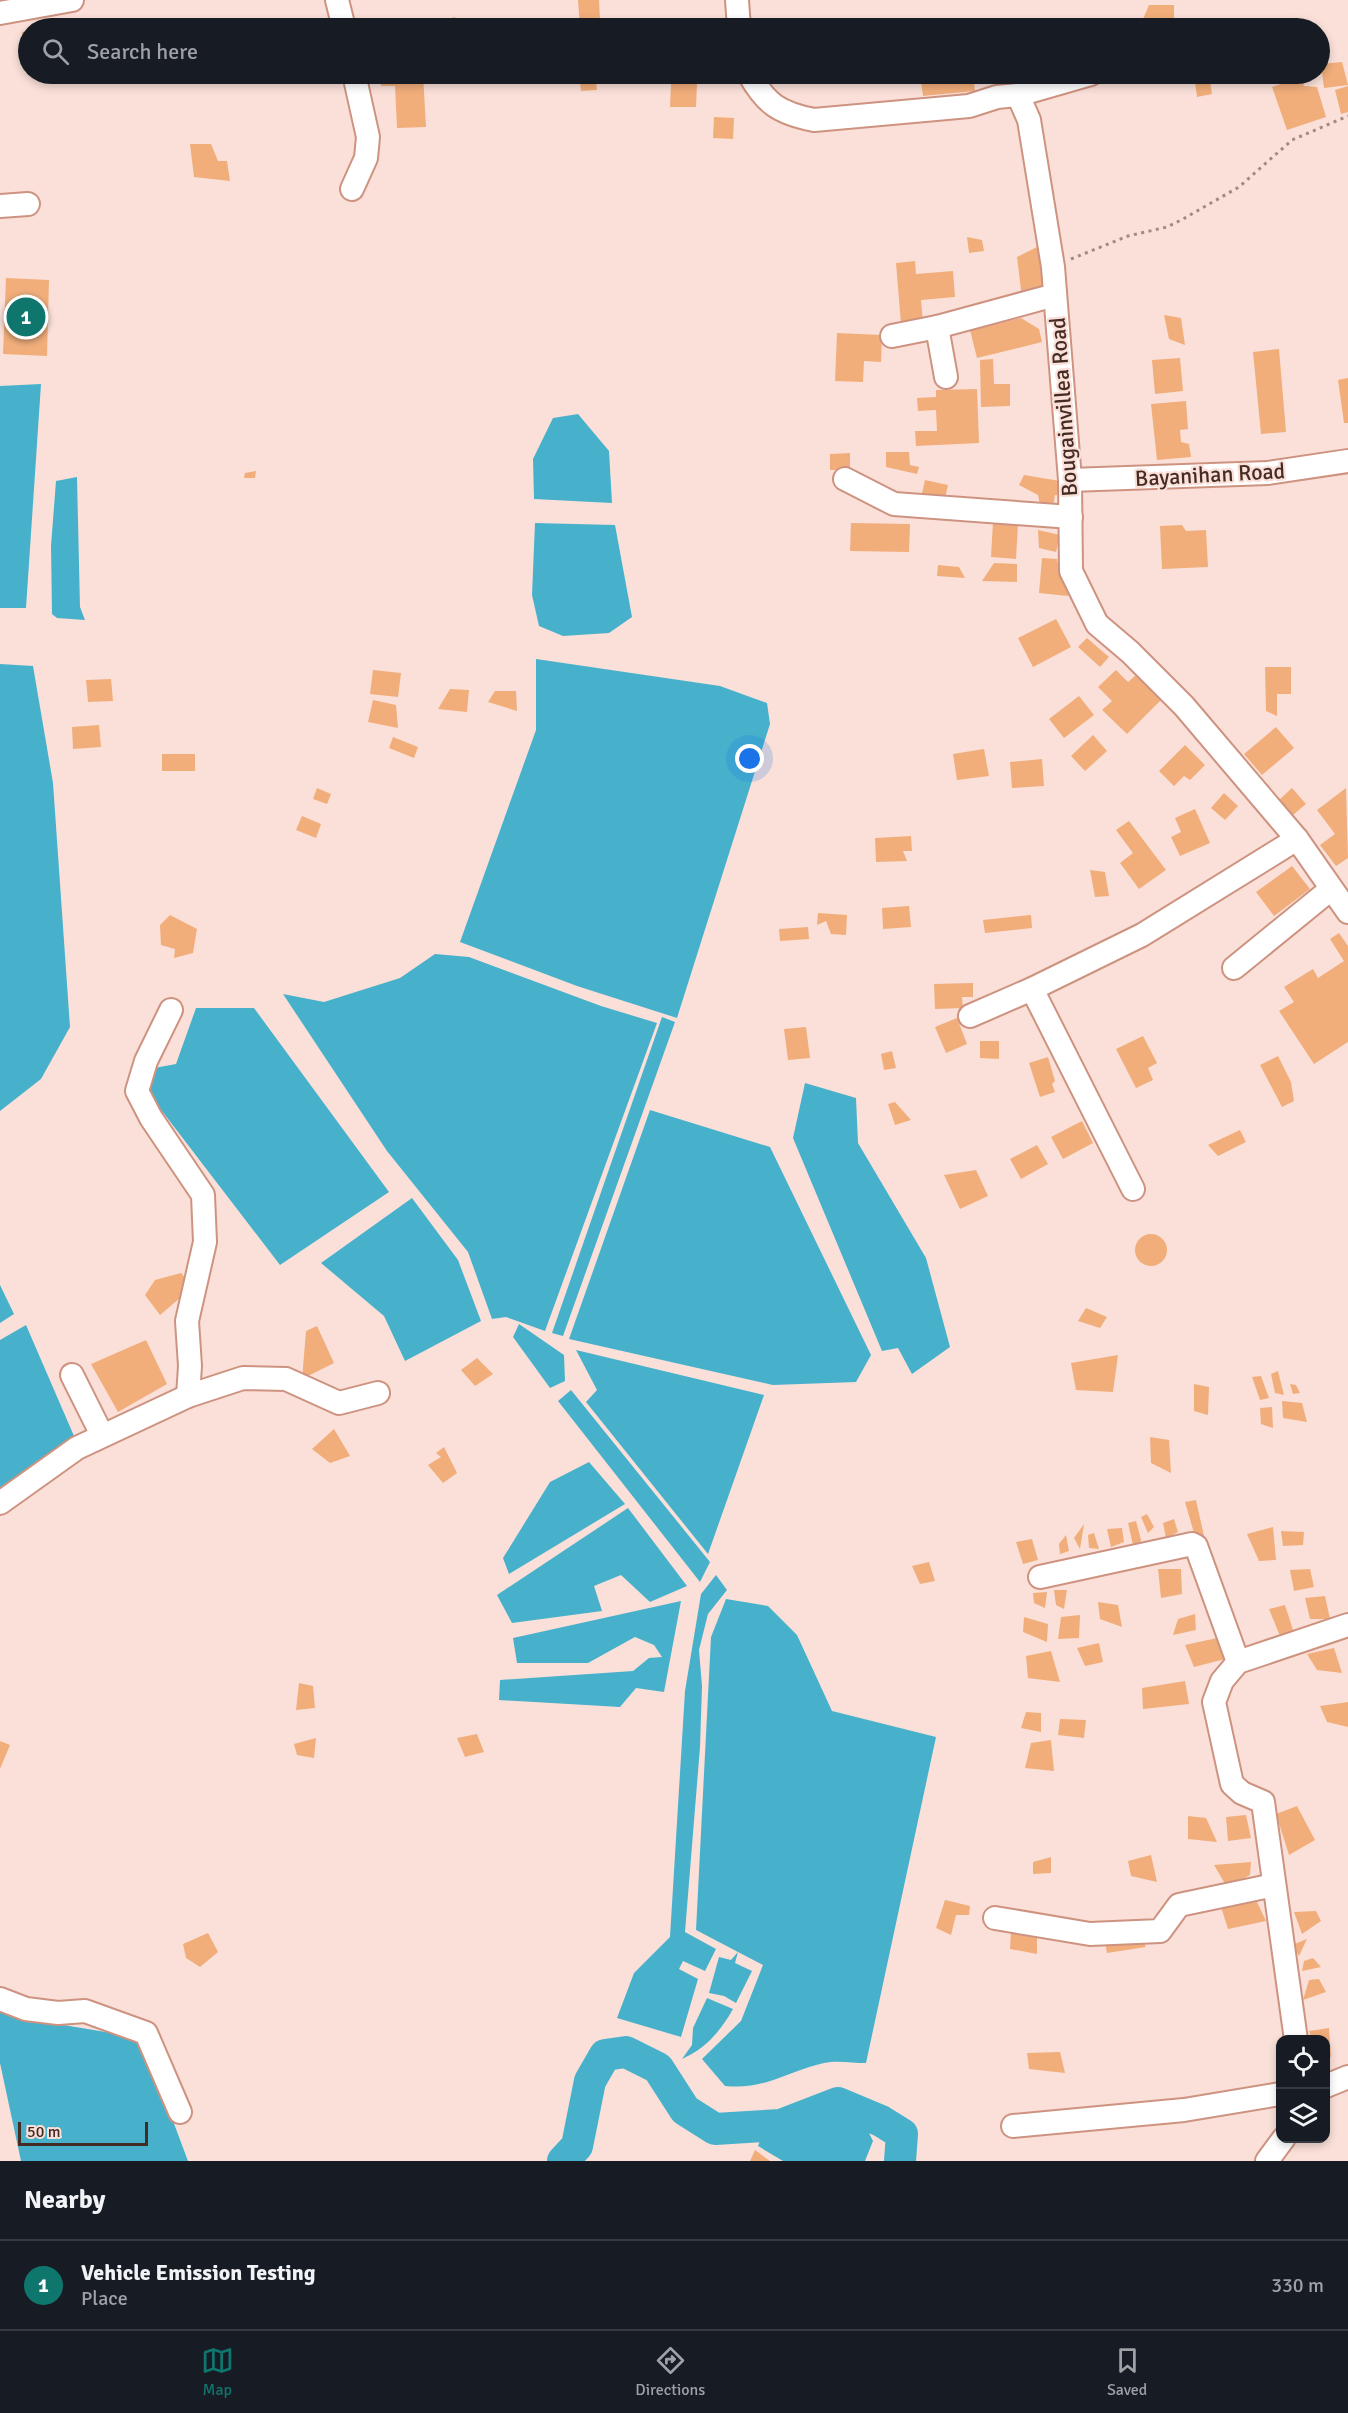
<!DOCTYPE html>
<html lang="en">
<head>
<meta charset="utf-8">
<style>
	body { margin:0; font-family:Signika,sans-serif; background:#242831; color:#f1f3f6 }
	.controls { position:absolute; right:18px; bottom:18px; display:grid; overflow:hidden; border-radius:12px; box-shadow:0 3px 9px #0003 }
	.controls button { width:54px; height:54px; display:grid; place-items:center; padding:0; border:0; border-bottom:2px solid #363941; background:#171b24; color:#f1f3f6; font:30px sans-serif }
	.scale { position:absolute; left:18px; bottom:15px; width:130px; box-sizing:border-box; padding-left:6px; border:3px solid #442c24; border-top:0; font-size:16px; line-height:21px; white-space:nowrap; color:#442c24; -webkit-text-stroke:4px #fae0d8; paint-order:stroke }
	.you { position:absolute; left:750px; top:759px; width:21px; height:21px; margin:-15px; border:4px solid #fff; border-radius:50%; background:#1a73e8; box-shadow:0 0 0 9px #1a73e833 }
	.badge { display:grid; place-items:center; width:39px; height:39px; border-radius:50%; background:#0f766e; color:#fff; font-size:20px; font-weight:700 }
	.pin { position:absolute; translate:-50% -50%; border:3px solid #fff; box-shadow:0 2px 6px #0006 }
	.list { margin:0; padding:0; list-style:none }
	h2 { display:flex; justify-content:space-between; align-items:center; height:78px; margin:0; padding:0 24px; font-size:26px }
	h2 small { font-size:20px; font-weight:400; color:#9ea1a6 }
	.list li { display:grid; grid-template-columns:39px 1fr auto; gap:18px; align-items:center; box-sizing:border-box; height:90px; padding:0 24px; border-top:2px solid #363941 }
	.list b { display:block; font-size:22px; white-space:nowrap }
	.list p { margin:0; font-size:20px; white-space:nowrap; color:#9ea1a6 }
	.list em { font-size:20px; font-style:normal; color:#9ea1a6 }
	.icon { flex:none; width:33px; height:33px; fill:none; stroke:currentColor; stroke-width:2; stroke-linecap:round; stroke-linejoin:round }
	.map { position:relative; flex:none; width:1348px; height:2161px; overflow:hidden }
	.search { position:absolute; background:#171b24; box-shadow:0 3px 9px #0003; left:18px; right:18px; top:18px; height:66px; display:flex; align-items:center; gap:15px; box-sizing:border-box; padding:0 21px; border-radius:33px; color:#9ea1a6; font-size:22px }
	.sheet { height:168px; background:#171b24 }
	nav { display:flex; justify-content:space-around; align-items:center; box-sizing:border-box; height:84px; border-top:2px solid #363941; background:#171b24; font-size:16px; color:#9ea1a6 }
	nav a { display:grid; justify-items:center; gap:3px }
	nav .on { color:#0f766e }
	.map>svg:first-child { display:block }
</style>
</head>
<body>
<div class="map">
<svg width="1348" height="2161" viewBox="0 0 1348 2161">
	<rect width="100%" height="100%" fill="#fae0d8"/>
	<g fill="#47b1cc">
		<path d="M41,384L26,608H0V386Z"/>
		<path d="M578,414L609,451L612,503L534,499L533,459L553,418Z"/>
		<path d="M77,477L80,607L85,620L57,618L52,614L51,546L56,481Z"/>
		<path d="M535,523L615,525L632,617L609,633L563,636L539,626L532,595Z"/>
		<path d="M536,659L720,686L767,703L770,724L677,1018L577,986L460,942L536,730Z"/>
		<path d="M0,664L33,666L53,783L70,1027L41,1079L0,1111Z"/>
		<path d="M435,954L469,957L601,1006L657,1023L545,1331L506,1317L492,1319L468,1252L387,1151L283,994L324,1002L400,978Z"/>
		<path d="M196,1008H254L389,1192L280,1265L142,1085L149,1069L176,1064Z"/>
		<path d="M662,1017L675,1022L563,1336L552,1333Z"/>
		<path d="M805,1083L856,1098L858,1143L926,1258L950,1347L912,1374L898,1348L882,1351L793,1138Z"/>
		<path d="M650,1110L770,1147L871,1355L856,1382L773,1385L569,1339Z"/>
		<path d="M412,1198L458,1260L481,1321L405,1361L384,1316L321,1263Z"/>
		<path d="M0,1285L14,1314L0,1323Z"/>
		<path d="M519,1324L564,1355L565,1381L550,1388L513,1337Z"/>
		<path d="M26,1325L74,1436L0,1489V1340Z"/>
		<path d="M576,1350L764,1395L708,1554L586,1402L597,1390Z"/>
		<path d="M571,1390L710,1562L700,1582L558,1401Z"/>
		<path d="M589,1462L625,1504L509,1574L503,1558L550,1482Z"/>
		<path d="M628,1508L687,1586L650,1602L621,1575L594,1586L602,1611L512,1623L497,1595Z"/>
		<path d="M716,1575L727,1590L708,1614L699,1650L702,1686L700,1747L685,1932L716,1949L705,1971L683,1961L679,1969L698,1979L681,2037L617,2018L634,1973L670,1937L685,1691L701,1594Z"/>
		<path d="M726,1599L768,1606L797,1635L832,1711L936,1737L866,2063C853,2063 837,2060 824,2063C787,2071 767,2090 725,2086L702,2059L741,2021L763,1965L738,1952L735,1963L752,1971L736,2003L724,1996L709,1993L719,1957L731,1960L738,1952L696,1930L711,1637Z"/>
		<path d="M681,1601L664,1692L636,1688L620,1707L499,1700L500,1680L633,1671L649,1658L662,1657L654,1645L635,1637L588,1663H517L513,1638Z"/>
		<path d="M707,1998L733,2009C720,2032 706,2048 682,2059L692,2045L693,2028Z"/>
		<path d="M0,2010L33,2020L142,2038L188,2161H21L0,2063Z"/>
		<path d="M838,2114L865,2125L873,2141L865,2161H783L758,2146L761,2138Z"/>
	</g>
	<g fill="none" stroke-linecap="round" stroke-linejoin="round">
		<path stroke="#47b1cc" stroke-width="32" d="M563,2161L577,2146L590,2081L605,2055L626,2052L658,2068L685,2110L715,2129L781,2125L838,2103L881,2121L902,2134L900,2161"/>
	</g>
	<g fill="#f1ae7b">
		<path d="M578,0H599L600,21H594V28H580Z"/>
		<path d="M1149,5H1174V26H1140Z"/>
		<path d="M455,17L458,28H440L438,22Z"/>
		<path d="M794,19L796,28H769L766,24Z"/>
		<path d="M28,31V57H27L22,32Z"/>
		<path d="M1342,62L1348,85L1324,88L1321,64Z"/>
		<path d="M381,74H423L426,127L397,128L395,86H381Z"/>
		<path d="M579,74H595L597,90L581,91Z"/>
		<path d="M920,74H973L975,91L923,96Z"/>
		<path d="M1209,74L1212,94L1197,97L1194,75Z"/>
		<path d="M1301,77L1304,86L1317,87L1326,117L1287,130L1272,87Z"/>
		<path d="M671,83L697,84L696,107H670Z"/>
		<path d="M1348,86V112L1341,114L1335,90Z"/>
		<path d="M714,117L734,118L733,139L713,138Z"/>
		<path d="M190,144H211L218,161H227L230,181L194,177Z"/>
		<path d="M967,237L982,240L984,251L969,253Z"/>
		<path d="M1039,246L1045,296L1022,298L1017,257Z"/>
		<path d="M915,261L916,274L953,271L955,297L921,300L923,322L901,324L896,263Z"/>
		<path d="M6,278L49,280L47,356L3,354Z"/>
		<path d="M1164,315L1181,318L1185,345L1169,339Z"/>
		<path d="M1021,318L1039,329L1042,342L977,358L970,330Z"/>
		<path d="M837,333L882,335L881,362L864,361L863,382L835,381Z"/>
		<path d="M1279,349L1286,432L1261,434L1253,352Z"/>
		<path d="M1180,358L1183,391L1155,394L1152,360Z"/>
		<path d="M993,359L994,384H1010V406L981,407L980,360Z"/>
		<path d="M1348,378V423H1344L1338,380Z"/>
		<path d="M977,389L979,443L916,446L915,431H937L936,410L918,411L917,398L936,397V390Z"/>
		<path d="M1186,401L1188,429L1180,430L1181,442L1189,444L1191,457L1157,460L1151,404Z"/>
		<path d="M886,452H909L910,465L919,467L917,474L886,467Z"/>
		<path d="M850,453V470H830V454Z"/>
		<path d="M256,471L255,478H244L245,473Z"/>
		<path d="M1024,475L1066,482L1064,496L1055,495L1053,507L1040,505L1038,495L1019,485Z"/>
		<path d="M925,480L948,485L944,503L921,498Z"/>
		<path d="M993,522L1018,524L1016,559L991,557Z"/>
		<path d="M851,523L910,524L909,552L850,551Z"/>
		<path d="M1182,525L1186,531L1206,530L1208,567L1162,569L1160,526Z"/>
		<path d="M1038,530L1060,535L1056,552L1039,548Z"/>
		<path d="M1042,558L1057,559L1058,564L1071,565L1068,596L1039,593Z"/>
		<path d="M994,563L1017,564V582L982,581Z"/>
		<path d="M938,565L959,567L965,578L937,576Z"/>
		<path d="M1056,619L1071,647L1033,667L1018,638Z"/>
		<path d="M1087,638L1109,657L1100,667L1078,647Z"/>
		<path d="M1265,667H1291V694H1277V716L1266,711Z"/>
		<path d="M373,670L401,673L398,697L370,694Z"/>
		<path d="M1116,670L1128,682L1136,675L1161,700L1127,734L1102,710L1112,701L1098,687Z"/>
		<path d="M111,679L113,701L88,702L86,680Z"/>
		<path d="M450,689L469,690L467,712L438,709Z"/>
		<path d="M495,691H516L517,711L488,702Z"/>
		<path d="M1079,696L1094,715L1064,738L1049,719Z"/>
		<path d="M373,700L396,705L398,728L368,722Z"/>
		<path d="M99,725L101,747L73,749L72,727Z"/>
		<path d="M1276,727L1294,748L1262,775L1244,754Z"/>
		<path d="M1093,735L1107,751L1085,771L1071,756Z"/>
		<path d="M393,737L418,747L414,758L389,748Z"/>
		<path d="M1185,745L1205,765L1190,780L1184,776L1174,786L1159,771Z"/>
		<path d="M984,749L989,776L957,780L953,754Z"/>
		<rect x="162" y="754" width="33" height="17"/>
		<path d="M1042,759L1044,786L1012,788L1010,762Z"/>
		<path d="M317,788L331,794L327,804L313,799Z"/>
		<path d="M1292,788L1306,804L1293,815L1279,800Z"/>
		<path d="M1346,788L1348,858L1336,866L1320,845L1335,834L1317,810Z"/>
		<path d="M1224,793L1238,806L1225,820L1211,808Z"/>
		<path d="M1195,809L1210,843L1180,856L1171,837L1181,832L1175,818Z"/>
		<path d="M302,816L321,824L316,838L296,830Z"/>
		<path d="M1129,821L1166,870L1139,889L1120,863L1133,853L1116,830Z"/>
		<path d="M911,836L912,851H903L907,861L876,862L875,838Z"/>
		<path d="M1292,866L1310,889L1274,916L1256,892Z"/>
		<path d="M1090,870L1105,872L1109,896L1095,897Z"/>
		<path d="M909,906L911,927L883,929L882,908Z"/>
		<path d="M818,913L847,915L846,935L831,934L826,921L817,925Z"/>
		<path d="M170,915L197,929L193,953L174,958L175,949L161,945L160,925Z"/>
		<path d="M1031,915L1032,928L985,933L983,920Z"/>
		<path d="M808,927L809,939L780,941L779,929Z"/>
		<path d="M1339,933L1348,946V1042L1314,1064L1279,1011L1294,1002L1284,987L1313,969L1318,978L1344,961L1330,939Z"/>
		<path d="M973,983V997H962L963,1008L935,1009L934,984Z"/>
		<path d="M957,1018L967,1044L946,1053L935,1027Z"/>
		<path d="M806,1027L810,1058L788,1060L784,1029Z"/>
		<path d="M1143,1036L1157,1063L1148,1068L1153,1080L1136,1088L1116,1049Z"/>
		<path d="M980,1041H999V1059L980,1058Z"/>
		<path d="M892,1051L896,1068L884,1070L881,1054Z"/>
		<path d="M1278,1056L1291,1082L1294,1101L1282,1107L1260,1065Z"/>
		<path d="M1048,1057L1055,1081L1052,1084L1055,1092L1040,1097L1029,1063Z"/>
		<path d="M895,1102L911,1120L895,1125L888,1104Z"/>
		<path d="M1082,1121L1093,1143L1063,1159L1051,1137Z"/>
		<path d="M1240,1130L1246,1142L1218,1156L1208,1145Z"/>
		<path d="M1037,1145L1048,1164L1021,1179L1010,1159Z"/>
		<path d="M976,1170L988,1196L960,1209L944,1175Z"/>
		<circle cx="1151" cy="1250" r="16"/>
		<path d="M181,1273L193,1287L160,1315L145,1295L155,1280Z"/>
		<path d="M1086,1308L1107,1317L1100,1328L1078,1321Z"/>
		<path d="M317,1326L334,1363L302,1379L306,1331Z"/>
		<path d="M146,1340L167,1384L118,1412L91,1364Z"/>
		<path d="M1118,1355L1113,1392L1076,1390L1071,1363Z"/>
		<path d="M477,1358L493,1374L475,1386L461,1370Z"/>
		<path d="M1278,1371L1284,1395L1275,1393L1271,1374Z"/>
		<path d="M1261,1376L1269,1398L1260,1400L1252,1377Z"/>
		<path d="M1194,1384L1209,1387L1208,1415L1194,1411Z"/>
		<path d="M1290,1384L1296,1385L1300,1393L1293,1394Z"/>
		<path d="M1282,1401L1302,1403L1307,1422L1283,1418Z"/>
		<path d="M1272,1407L1273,1428L1261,1424L1260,1408Z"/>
		<path d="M334,1429L350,1456L330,1463L312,1449Z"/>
		<path d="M1150,1437L1169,1440L1171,1473L1151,1463Z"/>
		<path d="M444,1447L457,1473L443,1483L428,1465L441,1457L436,1453Z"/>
		<path d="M1196,1500L1204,1536L1194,1533L1185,1502Z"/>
		<path d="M1147,1514L1154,1527L1148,1533L1141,1517Z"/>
		<path d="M1174,1519L1178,1532L1166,1538L1163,1523Z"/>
		<path d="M1136,1521L1141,1540L1138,1548L1133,1545L1128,1523Z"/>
		<path d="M1084,1524L1080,1549L1074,1538Z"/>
		<path d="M1273,1527L1276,1560L1259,1561L1247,1534Z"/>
		<path d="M1122,1528L1124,1542L1111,1547L1107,1529Z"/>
		<path d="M1281,1531L1304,1532L1303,1545L1283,1546Z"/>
		<path d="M1094,1533L1099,1549L1089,1548L1088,1535Z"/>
		<path d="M1066,1535L1069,1551L1060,1554L1059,1544Z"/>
		<path d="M1032,1539L1038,1560L1023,1564L1016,1542Z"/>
		<path d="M929,1562L935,1581L920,1584L912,1566Z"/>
		<path d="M1158,1569H1181L1182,1594L1161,1598Z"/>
		<path d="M1310,1569L1314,1587L1294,1591L1290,1570Z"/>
		<path d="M1054,1590H1067L1064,1609L1056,1605Z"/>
		<path d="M1047,1592L1045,1608L1034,1603L1033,1593Z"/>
		<path d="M1325,1596L1330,1619H1310L1305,1598Z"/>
		<path d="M1098,1602L1118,1605L1122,1627L1100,1619Z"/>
		<path d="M1285,1605L1294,1633L1280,1636L1269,1609Z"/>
		<path d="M1195,1614L1196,1630L1173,1635L1178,1619Z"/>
		<path d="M1080,1615L1079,1638L1058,1639L1061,1617Z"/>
		<path d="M1024,1617L1048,1624L1047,1642L1023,1632Z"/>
		<path d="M1217,1638L1225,1659L1194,1667L1185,1645Z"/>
		<path d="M1099,1643L1103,1662L1085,1666L1077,1648Z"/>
		<path d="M1334,1648L1342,1673L1317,1670L1307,1654Z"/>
		<path d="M1051,1651L1060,1682L1028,1678L1026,1656Z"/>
		<path d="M1185,1681L1189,1704L1143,1709L1142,1688Z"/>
		<path d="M299,1683L313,1686L315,1708L296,1710Z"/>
		<path d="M1348,1702V1727L1327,1722L1320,1706Z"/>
		<path d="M1026,1712L1041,1713V1732L1021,1728Z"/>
		<path d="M1060,1719L1086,1720L1084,1738L1058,1735Z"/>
		<path d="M477,1734L484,1752L465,1757L457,1738Z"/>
		<path d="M316,1738L314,1758L297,1755L294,1744Z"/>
		<path d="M1051,1740L1054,1771L1025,1768L1031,1743Z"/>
		<path d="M0,1741L10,1745L0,1769Z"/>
		<path d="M1297,1806L1315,1840L1289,1855L1276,1814Z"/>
		<path d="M1246,1815L1251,1838L1228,1841L1226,1817Z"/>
		<path d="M1188,1816L1206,1818L1217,1842L1188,1839Z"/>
		<path d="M1151,1855L1157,1882L1131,1876L1128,1861Z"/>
		<path d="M1051,1857V1873L1033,1874V1862Z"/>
		<path d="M1251,1862L1250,1875L1227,1887L1214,1865Z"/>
		<path d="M945,1900L970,1906L969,1915H956L951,1935L936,1928Z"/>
		<path d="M1257,1902L1266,1921L1228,1929L1221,1907Z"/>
		<path d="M1316,1911L1321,1921L1302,1934L1294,1912Z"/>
		<path d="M1011,1931L1037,1935V1954L1010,1949Z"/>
		<path d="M208,1933L218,1952L200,1967L186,1958L183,1944Z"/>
		<path d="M1142,1939L1146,1947L1107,1953L1105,1942Z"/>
		<path d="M1307,1939L1299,1956L1292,1945Z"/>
		<path d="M1313,1958L1321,1967L1302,1971L1304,1961Z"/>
		<path d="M1319,1979L1326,1992L1303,2000L1309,1980Z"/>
		<path d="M1329,2028L1331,2057L1326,2055V2040H1312L1309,2031Z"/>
		<path d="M1060,2052L1065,2073L1029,2069L1027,2053Z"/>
		<path d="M755,2150L770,2161H750Z"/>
	</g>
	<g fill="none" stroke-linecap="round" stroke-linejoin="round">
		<defs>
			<g id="minor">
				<path d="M337,0L344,28"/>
				<path d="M737,0L739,28"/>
				<path d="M0,13L72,0"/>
				<path d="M749,74C766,104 779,113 814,120L969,106L997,97L1018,95L1029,120L1053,267L1070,480L1071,571L1097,624L1130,652L1184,706L1297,839L1348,912"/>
				<path d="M1018,95L1091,74"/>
				<path d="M352,189L366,158L368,137L354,74"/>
				<path d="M0,206L28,204"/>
				<path d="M937,327L946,377"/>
				<path d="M892,336L937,327L1055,295"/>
				<path d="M845,479L894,504L1071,517"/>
				<path d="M1070,480L1268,473L1348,461"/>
				<path d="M1234,968L1331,889"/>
				<path d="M1032,989L1133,1189"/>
				<path d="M171,1010L146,1061L137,1091L151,1118L203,1195L205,1242L187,1321L190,1366L188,1396"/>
				<path d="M970,1016L1032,989L1142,935L1297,839"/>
				<path d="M72,1375L102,1435"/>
				<path d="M0,1503L77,1448L188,1396L243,1378L286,1379L339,1403L378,1393"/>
				<path d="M1040,1577L1192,1544L1196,1546L1238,1662"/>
				<path d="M995,1918L1090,1934L1160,1931L1179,1905L1274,1885"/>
				<path d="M0,1999L26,2009L58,2013L85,2011L146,2033L180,2112"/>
				<path d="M1296,2040L1263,1802L1242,1793L1232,1784L1214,1702L1222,1681L1238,1662L1348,1625"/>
				<path d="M1326,2086L1348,2077"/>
				<path d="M1013,2126L1184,2110L1280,2094"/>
				<path d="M1267,2161L1284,2138"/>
			</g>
		</defs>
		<use href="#minor" stroke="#ce9380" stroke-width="26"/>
		<path stroke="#a28981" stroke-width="3" stroke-dasharray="3 4.5" stroke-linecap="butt" d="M1071,259L1128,236L1167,227L1183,219L1239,187L1292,140L1348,116"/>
		<use href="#minor" stroke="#fff" stroke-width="22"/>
	</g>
	<g text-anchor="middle" stroke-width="4.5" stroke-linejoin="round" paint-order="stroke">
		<g font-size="22" fill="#442c24" stroke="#fae0d8">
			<text transform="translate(1063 407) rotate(-94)" y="8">Bougainvillea Road</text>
			<text transform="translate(1210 474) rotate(-3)" y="8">Bayanihan Road</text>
		</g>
	</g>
</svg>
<div class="controls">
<button><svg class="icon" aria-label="locate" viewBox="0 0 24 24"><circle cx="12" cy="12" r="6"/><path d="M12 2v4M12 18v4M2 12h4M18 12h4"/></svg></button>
<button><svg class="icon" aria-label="layers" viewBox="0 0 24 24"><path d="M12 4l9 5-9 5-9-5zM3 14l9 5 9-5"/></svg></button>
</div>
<div class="scale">50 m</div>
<div class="you"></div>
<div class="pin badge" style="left:26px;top:317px">1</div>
<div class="search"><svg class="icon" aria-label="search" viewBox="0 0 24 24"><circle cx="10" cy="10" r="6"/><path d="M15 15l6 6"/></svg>Search here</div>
</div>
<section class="sheet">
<h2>Nearby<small></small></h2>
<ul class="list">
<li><span class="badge">1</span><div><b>Vehicle Emission Testing</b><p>Place</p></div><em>330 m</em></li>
</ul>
</section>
<nav>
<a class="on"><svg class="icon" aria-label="map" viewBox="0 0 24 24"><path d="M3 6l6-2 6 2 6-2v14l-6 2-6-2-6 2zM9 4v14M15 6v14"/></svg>Map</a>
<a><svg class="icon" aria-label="directions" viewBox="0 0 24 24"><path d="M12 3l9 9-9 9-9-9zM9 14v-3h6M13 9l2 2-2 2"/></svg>Directions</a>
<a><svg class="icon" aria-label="saved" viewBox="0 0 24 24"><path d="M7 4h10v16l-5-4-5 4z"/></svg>Saved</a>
</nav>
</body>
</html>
